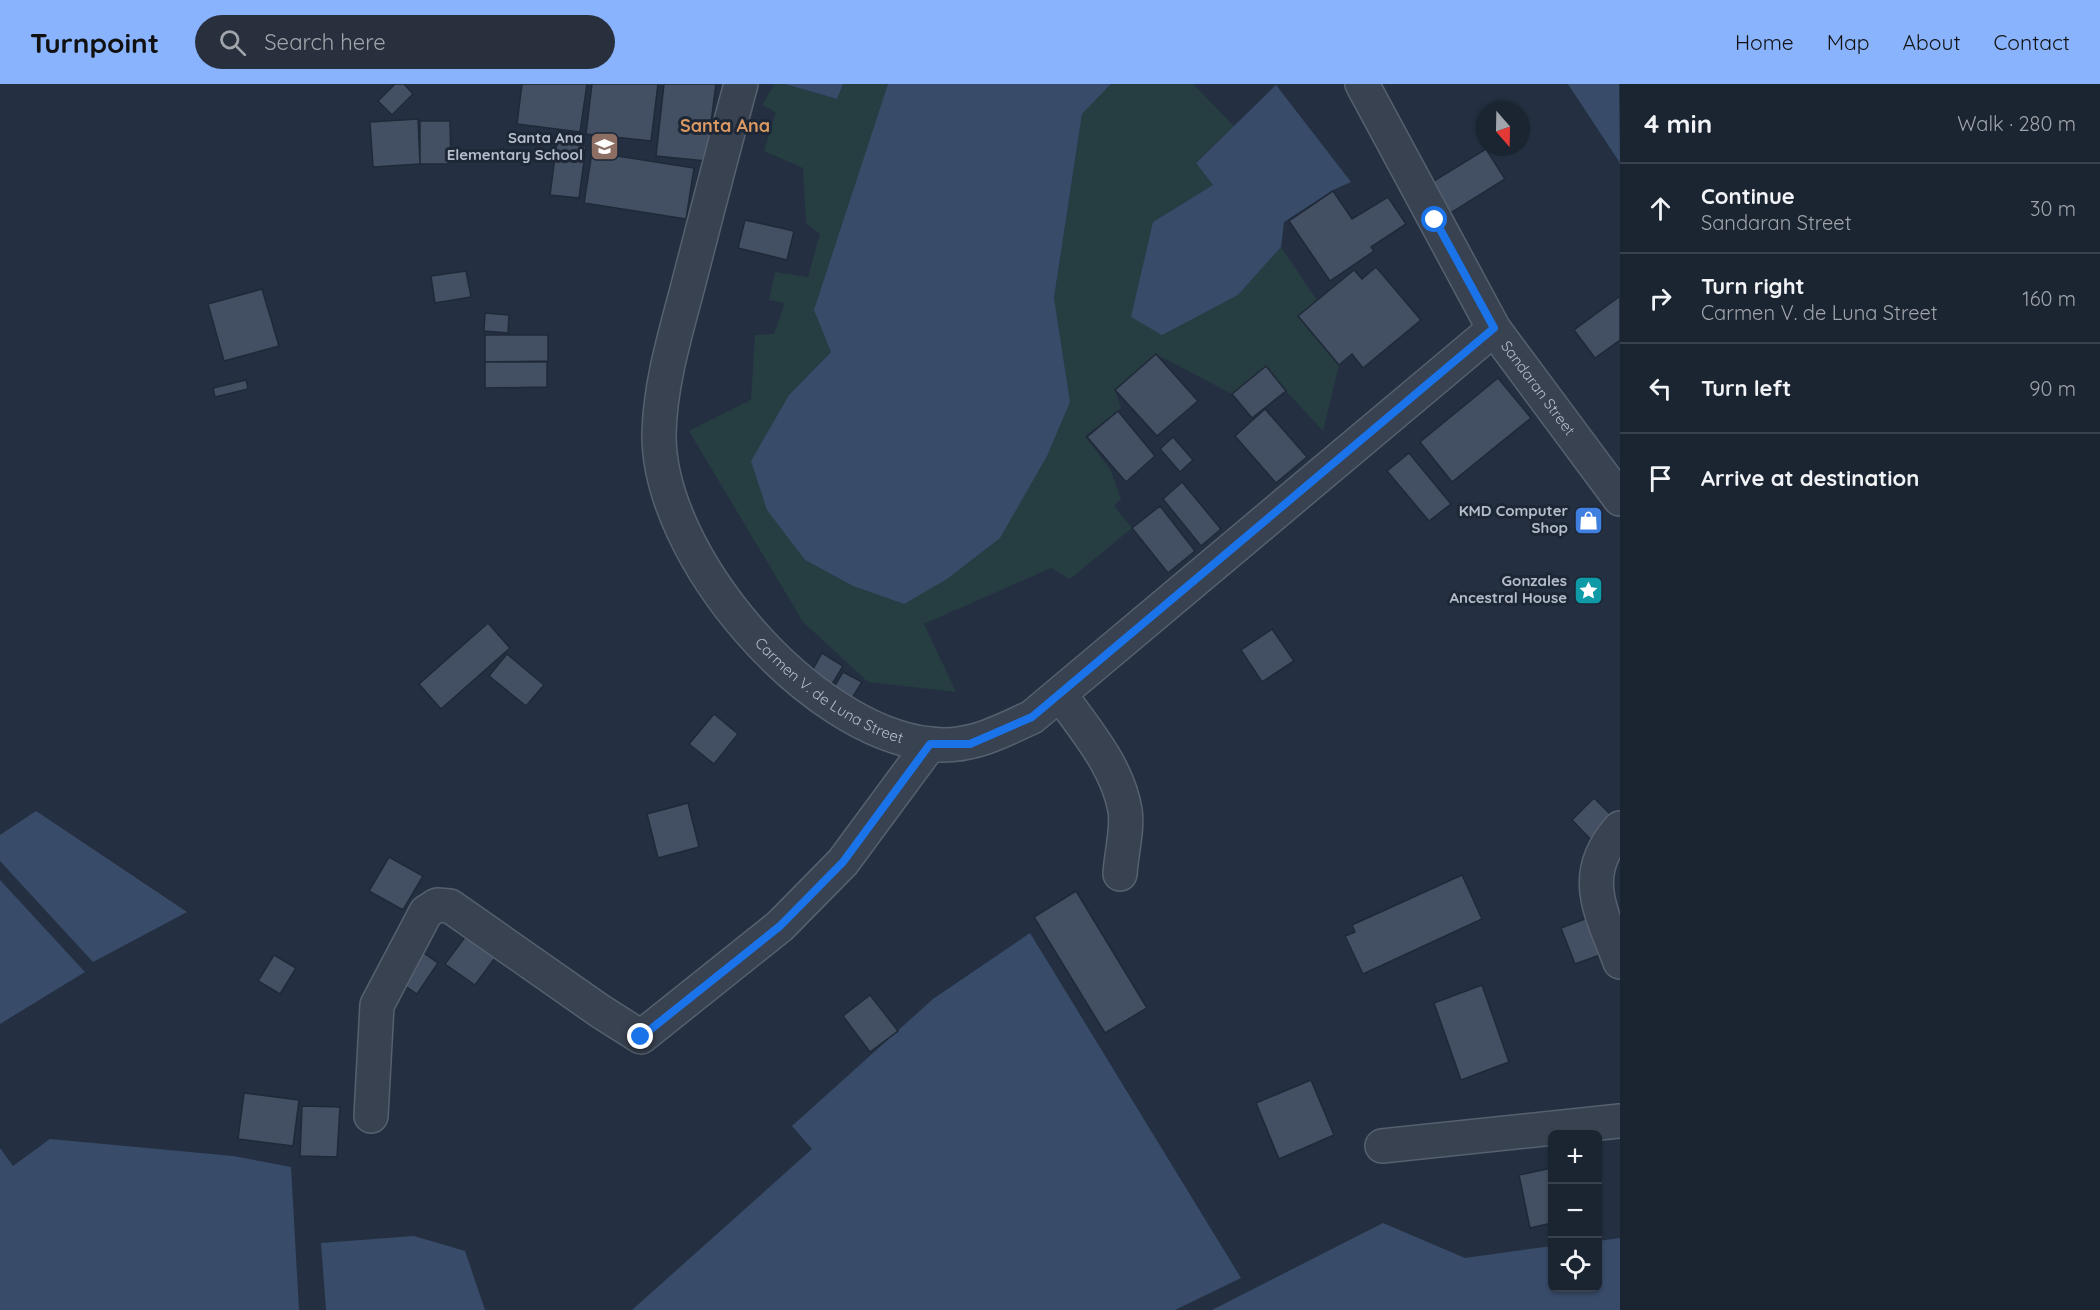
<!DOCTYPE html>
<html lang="en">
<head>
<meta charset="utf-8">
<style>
	body { margin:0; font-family:Quicksand,sans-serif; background:#28303d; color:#f1f3f6 }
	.controls { position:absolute; right:18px; bottom:18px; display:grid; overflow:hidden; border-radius:9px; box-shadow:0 2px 4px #0004 }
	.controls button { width:54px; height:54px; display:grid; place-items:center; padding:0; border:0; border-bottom:2px solid #39414d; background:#1b2431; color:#f1f3f6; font:30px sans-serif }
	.compass { position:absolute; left:1476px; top:18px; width:54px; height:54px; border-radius:50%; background:#1b2431; box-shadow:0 2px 4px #0004; rotate:160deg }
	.stop { position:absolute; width:18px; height:18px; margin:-14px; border:4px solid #1a73e8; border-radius:50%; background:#fff }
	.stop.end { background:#1a73e8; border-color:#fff; box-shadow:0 2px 6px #0008 }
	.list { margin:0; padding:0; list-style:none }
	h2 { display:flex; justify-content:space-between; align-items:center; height:78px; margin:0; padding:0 24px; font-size:26px }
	h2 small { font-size:20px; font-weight:400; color:#a0a4ab }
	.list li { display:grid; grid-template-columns:39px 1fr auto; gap:18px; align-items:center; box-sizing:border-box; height:90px; padding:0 24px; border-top:2px solid #39414d }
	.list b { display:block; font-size:22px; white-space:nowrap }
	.list p { margin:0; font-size:20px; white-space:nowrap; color:#a0a4ab }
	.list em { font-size:20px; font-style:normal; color:#a0a4ab }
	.icon { flex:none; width:33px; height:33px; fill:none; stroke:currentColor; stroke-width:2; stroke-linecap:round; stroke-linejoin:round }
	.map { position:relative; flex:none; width:1620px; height:1226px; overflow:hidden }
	header { display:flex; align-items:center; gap:36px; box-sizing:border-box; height:84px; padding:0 30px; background:#89b3fc; color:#111 }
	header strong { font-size:28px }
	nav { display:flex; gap:33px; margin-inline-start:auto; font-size:21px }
	.search { width:420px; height:54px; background:#28303d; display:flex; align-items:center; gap:15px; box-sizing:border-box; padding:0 21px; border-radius:33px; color:#a0a4ab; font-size:22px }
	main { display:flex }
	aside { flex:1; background:#1b2431 }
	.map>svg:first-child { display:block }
</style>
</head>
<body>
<header>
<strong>Turnpoint</strong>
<div class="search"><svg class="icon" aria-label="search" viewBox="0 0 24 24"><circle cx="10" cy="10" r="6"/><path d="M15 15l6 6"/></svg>Search here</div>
<nav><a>Home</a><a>Map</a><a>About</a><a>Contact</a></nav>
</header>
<main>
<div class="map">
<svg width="1620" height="1226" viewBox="0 0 1620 1226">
	<rect width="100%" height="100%" fill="#243041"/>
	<path fill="#263e42" d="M774,0H785L837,15L843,0H888L831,268L789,311L805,476L853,502L904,520L1070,318L1054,215L1082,30L1111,0H1193L1234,42L1196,78L1213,101L1153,138L1238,211L1281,163L1317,216L1298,232L1339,281L1323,347L1286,307L1232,310L1156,270L1115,306L1121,324L1085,352L1110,385L1121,415L1114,422L1132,444L1070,495L1051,484L924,540L956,608L868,598L803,538L689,347L751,316L755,251L774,250L785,219L769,216L775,188L808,193L820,150L806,139L803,84L764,67L776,28L762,21Z"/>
	<g fill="#384b69">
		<path d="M785,0H843L837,15Z"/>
		<path d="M888,0H1111L1082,30L1054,214L1070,318L1047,372L1000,454L947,495L904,520L853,502L805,476L767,426L751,377L789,311L831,268L814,226Z"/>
		<path d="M1568,0H1619L1620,79Z"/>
		<path d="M1276,1L1351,98L1333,106L1284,138L1281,163L1238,211L1162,251L1131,233L1153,138L1213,101L1196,79Z"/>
		<path d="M36,727L187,828L93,878L0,777V751Z"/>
		<path d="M0,796L85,888L0,940Z"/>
		<path d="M1030,849L1241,1194L1175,1226H632L812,1065L792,1042L933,915Z"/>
		<path d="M50,1055L233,1072L291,1083L299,1226H0V1064L13,1082Z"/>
		<path d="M1383,1139L1465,1174L1552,1162V1204H1598V1157L1620,1154V1226H1212Z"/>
		<path d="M414,1152L465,1167L485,1226H326L321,1159Z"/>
	</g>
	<g fill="#435063" stroke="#1f2938" stroke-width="1.5">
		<path d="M395,0H404L413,10L392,31L378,17Z"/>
		<path d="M522,0H587L580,48L517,40Z"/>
		<path d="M592,0H658L651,57L586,50Z"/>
		<path d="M664,0H716L706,77L656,72Z"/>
		<path d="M418,35L420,80L373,83L370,38Z"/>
		<path d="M420,37H450L451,80H420Z"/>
		<path d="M557,58L586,62L579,114L550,111Z"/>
		<path d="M1486,65L1505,95L1438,137L1419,106Z"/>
		<path d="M592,68L694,84L686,135L584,119Z"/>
		<path d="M1333,107L1352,135L1388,113L1406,140L1371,163L1374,167L1330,197L1289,137Z"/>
		<path d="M745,136L794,147L787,176L738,164Z"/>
		<path d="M1376,183L1421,236L1363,284L1352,270L1339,281L1298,232L1354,186L1362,195Z"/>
		<path d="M466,187L471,213L435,219L431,192Z"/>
		<path d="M262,205L279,262L224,277L208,220Z"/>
		<path d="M1620,212V256L1595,274L1574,246Z"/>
		<path d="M485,229L509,231L508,249L484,247Z"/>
		<path d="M485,251H548V277L485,278Z"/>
		<path d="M1156,270L1198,317L1157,352L1115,306Z"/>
		<path d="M485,278H547V303L485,304Z"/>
		<path d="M1266,282L1286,307L1252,334L1232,310Z"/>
		<path d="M1498,294L1531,334L1452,398L1420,358Z"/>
		<path d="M246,296L248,305L215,313L213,304Z"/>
		<path d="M1265,325L1307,373L1276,399L1235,352Z"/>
		<path d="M1118,327L1155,372L1126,398L1087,353Z"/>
		<path d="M1173,353L1193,376L1180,388L1160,365Z"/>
		<path d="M1409,369L1451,420L1429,437L1387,387Z"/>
		<path d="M1182,398L1221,445L1201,462L1163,415Z"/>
		<path d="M1160,422L1195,467L1168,489L1132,444Z"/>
		<path d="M488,539L510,564L441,625L419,600Z"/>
		<path d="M1272,545L1294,577L1262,598L1241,566Z"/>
		<path d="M822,569L843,582L829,605L808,594Z"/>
		<path d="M507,570L544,601L526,622L489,592Z"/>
		<path d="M843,588L862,598L849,619L831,608Z"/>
		<path d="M714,630L738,650L714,680L689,660Z"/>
		<path d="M1594,714L1618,738L1595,760L1572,736Z"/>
		<path d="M688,719L699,763L658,774L647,730Z"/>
		<path d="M389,773L423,792L403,826L369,807Z"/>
		<path d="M1462,791L1482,835L1363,890L1345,852L1355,848L1352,841Z"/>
		<path d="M1076,807L1147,924L1105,949L1034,833Z"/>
		<path d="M1598,830L1611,867L1575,880L1561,844Z"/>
		<path d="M471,845L500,867L475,901L445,880Z"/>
		<path d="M415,863L438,879L417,910L395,895Z"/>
		<path d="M274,871L296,884L280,910L258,897Z"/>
		<path d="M1482,901L1509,978L1461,996L1434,919Z"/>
		<path d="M870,911L898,947L870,968L843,932Z"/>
		<path d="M1311,996L1334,1051L1279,1075L1256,1019Z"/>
		<path d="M244,1009L299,1016L293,1062L238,1055Z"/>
		<path d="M302,1022L340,1023L337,1073L300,1072Z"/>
		<path d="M1552,1084V1139L1530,1144L1519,1091Z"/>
	</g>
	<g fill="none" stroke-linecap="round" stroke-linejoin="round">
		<defs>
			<g id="minor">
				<path id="s1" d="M741,0C723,66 706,132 689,198C676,248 660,299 659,350C658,472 808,646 929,660C968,665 998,649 1032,633L1494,245"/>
				<path id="s2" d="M1362,0L1494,245L1620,415"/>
				<path d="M1060,610C1085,646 1117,681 1125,726C1128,745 1121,771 1120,790"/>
				<path d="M1620,744C1578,791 1601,827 1620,878"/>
				<path d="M371,1032L377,921L426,828L437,821L450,822L600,927L641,953L780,842L843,778L930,660"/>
				<path d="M1382,1062L1620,1037"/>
			</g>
		</defs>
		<use href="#minor" stroke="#56606e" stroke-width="36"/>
		<use href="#minor" stroke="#394251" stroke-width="33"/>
	</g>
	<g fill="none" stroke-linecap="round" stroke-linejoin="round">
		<path stroke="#1a73e8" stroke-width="8" d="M641,953L780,842L843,778L930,660H970L1032,633L1494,244L1435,136"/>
	</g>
	<defs>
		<symbol id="school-square" viewBox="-11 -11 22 22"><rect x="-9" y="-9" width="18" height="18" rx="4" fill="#8d6e63" stroke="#1d2736"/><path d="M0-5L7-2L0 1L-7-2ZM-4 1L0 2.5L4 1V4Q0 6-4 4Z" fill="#fff"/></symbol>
		<symbol id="shop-square" viewBox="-11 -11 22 22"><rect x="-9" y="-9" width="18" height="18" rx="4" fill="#3f7fe0" stroke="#1d2736"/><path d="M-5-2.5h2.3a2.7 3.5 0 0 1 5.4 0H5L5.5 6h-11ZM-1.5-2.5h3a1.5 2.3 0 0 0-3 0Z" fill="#fff"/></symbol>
		<symbol id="sight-square" viewBox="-11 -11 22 22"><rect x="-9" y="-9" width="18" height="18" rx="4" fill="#0f9aa8" stroke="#1d2736"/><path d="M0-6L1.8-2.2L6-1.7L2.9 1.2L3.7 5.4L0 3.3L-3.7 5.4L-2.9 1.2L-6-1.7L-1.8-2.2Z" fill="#fff"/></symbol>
	</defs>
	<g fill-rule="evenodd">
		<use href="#school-square" x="588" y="46" width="33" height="33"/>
		<use href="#shop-square" x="1572" y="420" width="33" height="33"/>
		<use href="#sight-square" x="1572" y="490" width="33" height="33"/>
	</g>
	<g text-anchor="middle" stroke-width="6" stroke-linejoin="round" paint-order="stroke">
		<g font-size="15" font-weight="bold" fill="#b5bdcb" stroke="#1d2736" text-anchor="end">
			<text x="583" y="59">Santa Ana<tspan x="583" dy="17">Elementary School</tspan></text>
			<text x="1568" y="432">KMD Computer<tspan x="1568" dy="17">Shop</tspan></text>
			<text x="1567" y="502">Gonzales<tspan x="1567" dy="17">Ancestral House</tspan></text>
		</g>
		<g font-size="15" fill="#b5bdcb" stroke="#1d2736">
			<text dy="5" stroke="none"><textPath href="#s2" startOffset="352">Sandaran Street</textPath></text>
			<text dy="5" stroke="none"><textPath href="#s1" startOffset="682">Carmen V. de Luna Street</textPath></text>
		</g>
		<g font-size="18" font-weight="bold" fill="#da9862" stroke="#1d2736">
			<text x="725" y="48">Santa Ana</text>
		</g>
	</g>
</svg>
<div class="controls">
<button>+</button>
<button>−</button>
<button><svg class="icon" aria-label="locate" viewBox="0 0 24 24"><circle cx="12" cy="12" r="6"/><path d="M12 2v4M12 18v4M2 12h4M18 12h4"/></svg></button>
</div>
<svg class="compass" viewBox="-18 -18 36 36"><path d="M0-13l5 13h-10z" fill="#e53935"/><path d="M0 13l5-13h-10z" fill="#a0a4ab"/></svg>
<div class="stop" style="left:1435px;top:136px"></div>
<div class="stop end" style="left:641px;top:953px"></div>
</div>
<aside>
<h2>4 min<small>Walk · 280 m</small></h2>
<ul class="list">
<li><svg class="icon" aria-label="ahead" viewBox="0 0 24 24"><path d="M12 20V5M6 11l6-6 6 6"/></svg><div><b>Continue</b><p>Sandaran Street</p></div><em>30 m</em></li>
<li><svg class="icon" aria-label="right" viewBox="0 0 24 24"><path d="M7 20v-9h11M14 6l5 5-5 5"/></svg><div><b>Turn right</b><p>Carmen V. de Luna Street</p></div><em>160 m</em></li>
<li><svg class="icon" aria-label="left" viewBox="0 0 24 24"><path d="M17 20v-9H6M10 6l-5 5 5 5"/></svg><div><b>Turn left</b></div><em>90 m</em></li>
<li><svg class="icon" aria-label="arrive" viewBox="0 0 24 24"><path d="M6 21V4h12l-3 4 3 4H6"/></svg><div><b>Arrive at destination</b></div></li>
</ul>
</aside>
</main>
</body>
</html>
